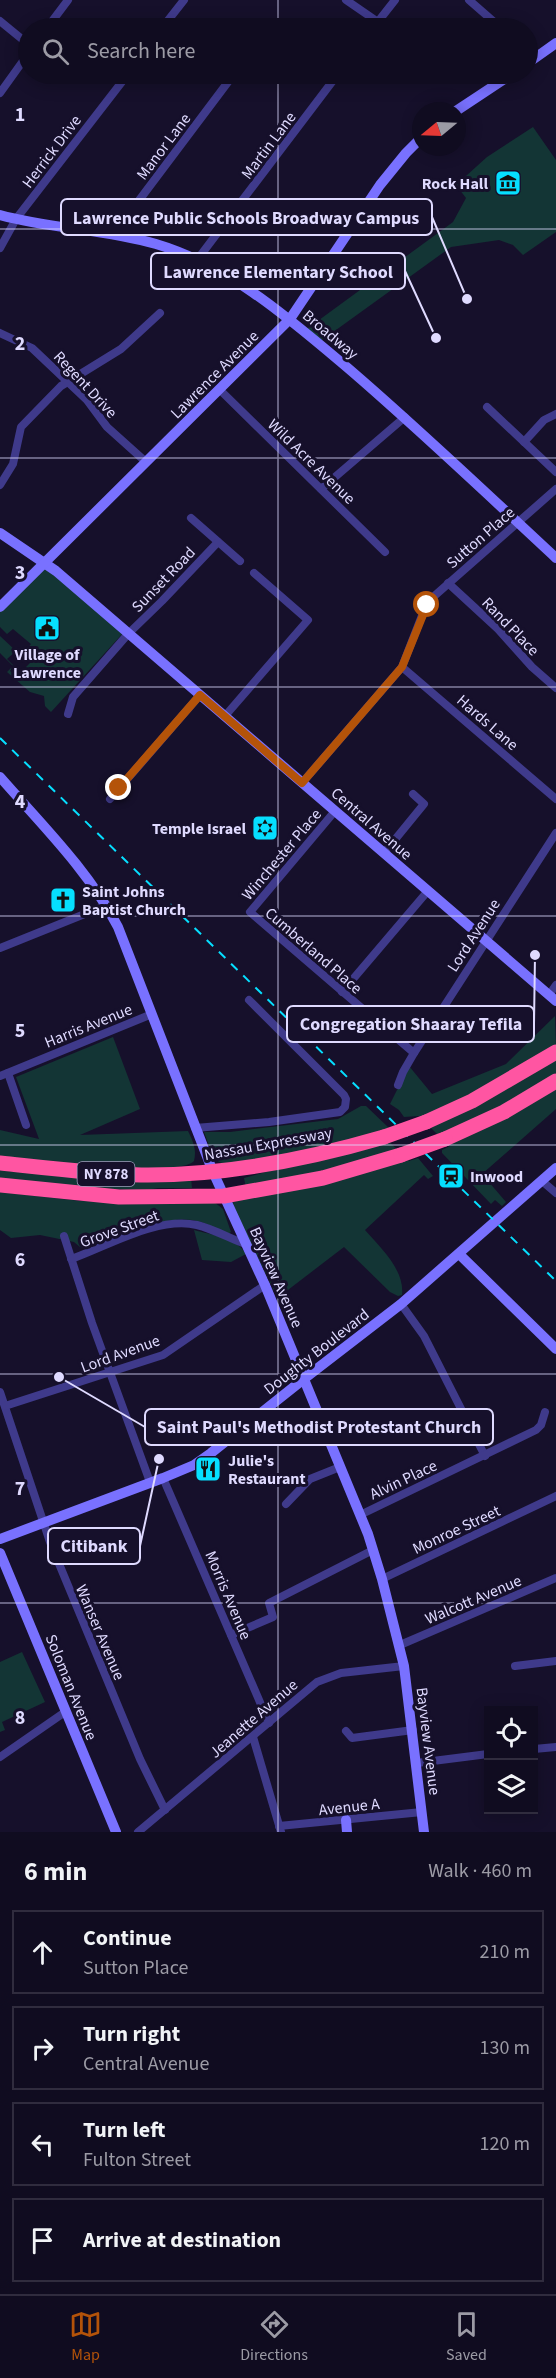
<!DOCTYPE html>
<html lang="en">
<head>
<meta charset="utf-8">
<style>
	body { margin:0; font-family:"Source Sans 3",sans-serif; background:#191529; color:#f1f3f6 }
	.controls { position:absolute; right:18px; bottom:18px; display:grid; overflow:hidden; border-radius:0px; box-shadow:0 3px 15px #0003 }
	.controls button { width:54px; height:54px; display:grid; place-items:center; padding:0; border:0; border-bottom:2px solid #302c3e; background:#100c20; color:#f1f3f6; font:30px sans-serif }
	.compass { position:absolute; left:412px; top:102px; width:54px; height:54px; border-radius:50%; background:#100c20; box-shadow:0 3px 15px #0003; rotate:251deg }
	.stop { position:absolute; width:18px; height:18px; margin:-14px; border:4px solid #b45309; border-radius:50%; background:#fff }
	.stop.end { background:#b45309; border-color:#fff; box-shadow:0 2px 6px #0008 }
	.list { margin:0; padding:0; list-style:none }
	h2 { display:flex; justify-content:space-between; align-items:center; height:78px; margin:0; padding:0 24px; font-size:26px }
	h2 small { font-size:20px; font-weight:400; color:#9c9ba5 }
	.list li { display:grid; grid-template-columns:39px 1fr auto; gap:18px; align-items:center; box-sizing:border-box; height:84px; margin:0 12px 12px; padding:0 12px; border:2px solid #302c3e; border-radius:0px }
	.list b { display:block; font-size:22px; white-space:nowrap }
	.list p { margin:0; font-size:20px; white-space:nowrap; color:#9c9ba5 }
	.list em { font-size:20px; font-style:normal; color:#9c9ba5 }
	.icon { flex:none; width:33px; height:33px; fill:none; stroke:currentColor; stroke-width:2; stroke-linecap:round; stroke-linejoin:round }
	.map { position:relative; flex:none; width:556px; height:1832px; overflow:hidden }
	.search { position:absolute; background:#100c20; box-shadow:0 3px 15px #0003; left:18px; right:18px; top:18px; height:66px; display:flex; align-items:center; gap:15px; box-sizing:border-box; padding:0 21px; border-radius:33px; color:#9c9ba5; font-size:22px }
	.sheet { height:462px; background:#100c20 }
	nav { display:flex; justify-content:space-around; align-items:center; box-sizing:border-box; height:84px; border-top:2px solid #302c3e; background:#100c20; font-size:16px; color:#9c9ba5 }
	nav a { display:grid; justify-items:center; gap:3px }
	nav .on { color:#b45309 }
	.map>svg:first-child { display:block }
</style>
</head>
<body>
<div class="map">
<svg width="556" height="1832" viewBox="0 0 556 1832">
	<rect width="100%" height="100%" fill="#16102b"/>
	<g fill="#133535">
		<path d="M533,127L556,160V232L523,255L513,245L499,240L451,247L318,343L304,331L453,222L466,198L456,185L487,157Z"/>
		<path d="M44,565L124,632L51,712L45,706L44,696L30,692L7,672L13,666L0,653V636L16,651L7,659L14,666L10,671L17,676L36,657L28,648L31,644L13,629L7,634L0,627V608Z"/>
		<path d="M555,1016L556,1047L540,1059L422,1119L419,1116L404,1117L399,1110L390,1104L409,1066L432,1094L506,1064Z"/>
		<path d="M113,1037L140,1109L80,1135L188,1131C193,1141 197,1150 194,1161C176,1179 31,1159 0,1156V1130L39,1139L16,1077Z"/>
		<path d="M556,1059V1073L491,1113L440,1137L429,1126Z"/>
		<path d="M556,1086V1109L482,1174L506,1202L502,1206L495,1200L491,1204L442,1153V1150L450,1146L445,1141Z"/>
		<path d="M361,1106H366L389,1128L382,1136L227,1166L214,1159L204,1132H230L338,1119Z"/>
		<path d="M386,1139L401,1153L246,1188L244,1178Z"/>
		<path d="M403,1156L409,1161L418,1158L433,1176L428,1179L424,1175L365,1230C380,1247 405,1270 402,1295L398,1296L390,1292L344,1247L284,1293L285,1303L283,1305L280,1303L234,1209L233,1202Z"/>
		<path d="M0,1170L191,1178L192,1188H158L141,1191L0,1181Z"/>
		<path d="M0,1192L81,1201L214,1202L223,1209L231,1232L226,1235C218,1231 209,1224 201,1222C167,1211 119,1238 89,1250L80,1247L74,1242L40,1235L11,1238L0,1230Z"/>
		<path d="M194,1230C212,1235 237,1238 246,1254L231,1262L202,1260Z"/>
		<path d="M22,1652L45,1702L2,1722L5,1730L0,1732V1662Z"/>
	</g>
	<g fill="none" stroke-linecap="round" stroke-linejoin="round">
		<g stroke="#3f3a8b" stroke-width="8">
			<path d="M346,0L378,22"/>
			<path d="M469,0L501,28"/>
			<path d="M0,21L28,44"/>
			<path d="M47,28L68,0"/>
			<path d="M162,28L184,0"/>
			<path d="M373,28L395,0"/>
			<path d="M0,93L28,54"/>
			<path d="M113,235L234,74"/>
			<path d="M0,248L16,219L128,74"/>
			<path d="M197,260L338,74"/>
			<path d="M0,333L32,348L87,400L107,427L146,462"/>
			<path d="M220,390L385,552"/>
			<path d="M487,407L556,472"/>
			<path d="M524,442L544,420L556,414"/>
			<path d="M0,485L13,464L21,427L61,386L121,349L160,313"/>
			<path d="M321,489L405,417"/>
			<path d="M191,518L240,561"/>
			<path d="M448,583L498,629L532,667L556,688"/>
			<path d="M402,667L556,799"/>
			<path d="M68,714L73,697L128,634L162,601L218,542"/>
			<path d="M225,716L308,620L254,573"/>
			<path d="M302,783L402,667L423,613L432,598L556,489"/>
			<path d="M110,799L200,695"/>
			<path d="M335,811L250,912L414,1053"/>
			<path d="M384,853L424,804L413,794"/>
			<path d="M0,948L107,905"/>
			<path d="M342,992L427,892"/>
			<path d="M549,995L556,985"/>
			<path d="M8,1073L26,1125"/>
			<path d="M0,1076L152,1014"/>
			<path d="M398,1085L403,1072L414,1053L556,833"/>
			<path d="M195,1128L269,1122L340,1112L345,1107L346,1099L344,1095L249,1000"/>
			<path d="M542,1181L556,1193"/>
			<path d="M64,1236L92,1323L150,1482"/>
			<path d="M71,1259C108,1246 157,1216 197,1225C213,1229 229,1238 245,1244"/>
			<path d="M401,1304L424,1336L485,1456"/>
			<path d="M0,1392L50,1542L140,1759L165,1810"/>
			<path d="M5,1406L163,1355L265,1285"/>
			<path d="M163,1478L269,1723"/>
			<path d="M286,1504L310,1479L340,1467"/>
			<path d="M360,1515L536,1430L541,1425L545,1412"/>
			<path d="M382,1579L556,1496"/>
			<path d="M231,1635L273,1617L269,1603L373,1550"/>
			<path d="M400,1645L556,1578"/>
			<path d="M515,1666L556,1661"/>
			<path d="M346,1731L352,1738L413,1730"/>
			<path d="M253,1737L281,1832"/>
			<path d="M534,1749L556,1747"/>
			<path d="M0,1757L65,1712"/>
			<path d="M417,1763L488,1754"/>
			<path d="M279,1826L422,1812"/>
			<path d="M138,1832L317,1682L341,1673L404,1666"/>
		</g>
		<g stroke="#7971ff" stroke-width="10">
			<path d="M528,63L556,43"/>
			<path d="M456,111L512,74"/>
			<path d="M0,215C51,229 105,229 156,244C230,266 291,320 349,369C420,430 487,494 556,558"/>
			<path d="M0,533L56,571L556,1001"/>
			<path d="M0,607L290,319L380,185L406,153L421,138"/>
			<path d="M0,777C41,824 89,871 118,927L213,1172L265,1285L368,1534L382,1579L404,1666L424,1832"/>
			<path d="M459,1254L556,1349"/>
			<path d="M0,1539L163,1478L194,1465L211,1453L305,1378L401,1304L556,1168"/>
			<path d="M0,1553L116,1832"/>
			<path d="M346,1820L347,1832"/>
		</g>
		<g stroke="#ff55a2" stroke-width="15">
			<path d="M426,1122L472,1101L556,1052"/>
			<path d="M445,1139L504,1112L556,1081"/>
			<path d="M0,1163C47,1168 94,1174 141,1175C224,1176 305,1160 384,1137"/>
			<path d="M0,1185L119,1197L224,1196L323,1178L401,1155"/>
		</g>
		<path stroke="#06dfff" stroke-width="2" stroke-dasharray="9 8" stroke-linecap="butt" d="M0,738L556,1281"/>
		<g stroke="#ff55a2" stroke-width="15">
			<path d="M384,1137L426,1122"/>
			<path d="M401,1155L445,1139"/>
		</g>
	</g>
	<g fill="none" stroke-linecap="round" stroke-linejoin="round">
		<path stroke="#b45309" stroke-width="8" d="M119,788L200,695L302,783L402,667L427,605"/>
	</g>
	<path fill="none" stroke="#dfdaff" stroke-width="1.5" stroke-opacity="0.55" d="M278,0V28M278,74V1832M0,229H556M0,458H556M0,687H556M0,916H556M0,1145H556M0,1374H556M0,1603H556"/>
	<defs>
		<symbol id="museum-square" viewBox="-11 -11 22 22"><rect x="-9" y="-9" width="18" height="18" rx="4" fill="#06dfff" stroke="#16102b"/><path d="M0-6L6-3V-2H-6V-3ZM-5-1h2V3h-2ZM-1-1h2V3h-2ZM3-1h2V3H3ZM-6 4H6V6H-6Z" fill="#111"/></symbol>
		<symbol id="civic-square" viewBox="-11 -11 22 22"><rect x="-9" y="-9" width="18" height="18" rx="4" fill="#06dfff" stroke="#16102b"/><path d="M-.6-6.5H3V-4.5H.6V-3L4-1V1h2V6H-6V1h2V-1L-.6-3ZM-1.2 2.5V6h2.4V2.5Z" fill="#111"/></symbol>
		<symbol id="synagogue-square" viewBox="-11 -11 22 22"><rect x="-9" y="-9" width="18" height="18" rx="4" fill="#06dfff" stroke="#16102b"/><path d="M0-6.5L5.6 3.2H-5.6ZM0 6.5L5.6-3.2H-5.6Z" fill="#111"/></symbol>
		<symbol id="church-square" viewBox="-11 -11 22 22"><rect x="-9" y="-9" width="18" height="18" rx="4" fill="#06dfff" stroke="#16102b"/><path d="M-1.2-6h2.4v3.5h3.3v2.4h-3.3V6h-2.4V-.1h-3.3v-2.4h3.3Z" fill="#111"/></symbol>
		<symbol id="station-square" viewBox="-11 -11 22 22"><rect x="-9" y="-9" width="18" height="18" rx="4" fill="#06dfff" stroke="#16102b"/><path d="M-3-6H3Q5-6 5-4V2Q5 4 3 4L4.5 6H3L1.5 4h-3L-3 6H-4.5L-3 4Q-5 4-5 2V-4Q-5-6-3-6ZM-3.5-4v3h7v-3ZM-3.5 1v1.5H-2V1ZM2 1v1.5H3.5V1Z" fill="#111"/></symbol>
		<symbol id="restaurant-square" viewBox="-11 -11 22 22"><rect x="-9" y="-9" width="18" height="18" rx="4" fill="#06dfff" stroke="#16102b"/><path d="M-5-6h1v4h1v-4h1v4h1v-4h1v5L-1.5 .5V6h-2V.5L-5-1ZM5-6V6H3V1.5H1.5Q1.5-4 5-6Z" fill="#111"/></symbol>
	</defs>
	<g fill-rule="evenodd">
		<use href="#museum-square" x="493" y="168" width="30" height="30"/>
		<use href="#civic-square" x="32" y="613" width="30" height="30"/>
		<use href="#synagogue-square" x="250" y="813" width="30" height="30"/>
		<use href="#church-square" x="48" y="885" width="30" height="30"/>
		<use href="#station-square" x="436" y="1161" width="30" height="30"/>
		<use href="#restaurant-square" x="193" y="1454" width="30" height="30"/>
	</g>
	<g text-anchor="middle" stroke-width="6" stroke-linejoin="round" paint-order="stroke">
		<rect fill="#16102b" stroke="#a39dbf" stroke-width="1.5" x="77.5" y="1162" width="57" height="24" rx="4.5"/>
		<g font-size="15" font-weight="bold" fill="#dfdaff">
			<text x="106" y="1179">NY 878</text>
		</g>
		<g font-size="16" fill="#dfdaff" stroke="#16102b">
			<text transform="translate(268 145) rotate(-53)" y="6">Martin Lane</text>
			<text transform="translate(163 146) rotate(-53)" y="6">Manor Lane</text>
			<text transform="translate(51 151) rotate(-53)" y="6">Herrick Drive</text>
			<text transform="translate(331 334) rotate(40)" y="6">Broadway</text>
			<text transform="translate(214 374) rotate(-45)" y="6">Lawrence Avenue</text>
			<text transform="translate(86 384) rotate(47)" y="6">Regent Drive</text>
			<text transform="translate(312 461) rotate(44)" y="6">Wild Acre Avenue</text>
			<text transform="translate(480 537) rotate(-41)" y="6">Sutton Place</text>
			<text transform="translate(163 579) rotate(-46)" y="6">Sunset Road</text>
			<text transform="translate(511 626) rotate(46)" y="6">Rand Place</text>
			<text transform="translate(488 722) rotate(41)" y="6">Hards Lane</text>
			<text transform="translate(372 823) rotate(41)" y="6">Central Avenue</text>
			<text transform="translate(281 854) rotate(-50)" y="6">Winchester Place</text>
			<text transform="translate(473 935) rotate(-57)" y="6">Lord Avenue</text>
			<text transform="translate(314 950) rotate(41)" y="6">Cumberland Place</text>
			<text transform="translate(88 1025) rotate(-22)" y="6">Harris Avenue</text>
			<text transform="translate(268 1143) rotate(-10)" y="6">Nassau Expressway</text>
			<text transform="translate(119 1228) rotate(-20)" y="6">Grove Street</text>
			<text transform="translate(277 1277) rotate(66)" y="6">Bayview Avenue</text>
			<text transform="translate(316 1351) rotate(-38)" y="6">Doughty Boulevard</text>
			<text transform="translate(120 1353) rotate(-20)" y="6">Lord Avenue</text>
			<text transform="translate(403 1479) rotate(-25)" y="6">Alvin Place</text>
			<text transform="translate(456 1529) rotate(-25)" y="6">Monroe Street</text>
			<text transform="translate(229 1595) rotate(67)" y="6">Morris Avenue</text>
			<text transform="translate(473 1599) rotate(-23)" y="6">Walcott Avenue</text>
			<text transform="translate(101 1632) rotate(67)" y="6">Wanser Avenue</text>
			<text transform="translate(72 1687) rotate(68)" y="6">Soloman Avenue</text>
			<text transform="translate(253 1718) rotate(-41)" y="6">Jeanette Avenue</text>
			<text transform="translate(429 1741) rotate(83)" y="6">Bayview Avenue</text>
			<text transform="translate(349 1806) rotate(-6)" y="6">Avenue A</text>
		</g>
		<g font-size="16" font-weight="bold" fill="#dfdaff" stroke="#16102b" text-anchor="start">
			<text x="488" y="189" text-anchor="end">Rock Hall</text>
			<text x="47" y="660" text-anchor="middle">Village of<tspan x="47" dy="18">Lawrence</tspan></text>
			<text x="246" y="834" text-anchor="end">Temple Israel</text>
			<text x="82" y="897">Saint Johns<tspan x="82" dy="18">Baptist Church</tspan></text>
			<text x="470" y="1182">Inwood</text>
			<text x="228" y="1466">Julie's<tspan x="228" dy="18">Restaurant</tspan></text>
		</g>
	</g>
	<g font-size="20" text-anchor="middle" font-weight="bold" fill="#dfdaff" stroke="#16102b" stroke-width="6" stroke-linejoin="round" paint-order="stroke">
		<text x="20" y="121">1</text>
		<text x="20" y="350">2</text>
		<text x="20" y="579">3</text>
		<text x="20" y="808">4</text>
		<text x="20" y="1037">5</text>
		<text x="20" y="1266">6</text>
		<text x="20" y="1495">7</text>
		<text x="20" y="1724">8</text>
	</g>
	<path fill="none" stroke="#dfdaff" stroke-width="2" d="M467 299L432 217M436 338L405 271M535 955L534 1024M59 1377L145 1427M159 1459L140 1546"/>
	<g fill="#dfdaff" stroke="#16102b" stroke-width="2">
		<circle cx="467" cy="299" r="6"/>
		<circle cx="436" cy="338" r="6"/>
		<circle cx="535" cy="955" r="6"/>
		<circle cx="59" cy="1377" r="6"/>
		<circle cx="159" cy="1459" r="6"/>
	</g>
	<g fill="#16102b" stroke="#dfdaff" stroke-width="2">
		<rect x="61" y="199" width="371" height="36" rx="6"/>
		<rect x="151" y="253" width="254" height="36" rx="6"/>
		<rect x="287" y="1006" width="247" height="36" rx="6"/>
		<rect x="145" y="1409" width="348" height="36" rx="6"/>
		<rect x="48" y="1528" width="92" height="36" rx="6"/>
	</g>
	<g font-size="18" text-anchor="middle" font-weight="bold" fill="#dfdaff">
		<text x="246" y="224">Lawrence Public Schools Broadway Campus</text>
		<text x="278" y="278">Lawrence Elementary School</text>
		<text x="411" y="1030">Congregation Shaaray Tefila</text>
		<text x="319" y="1433">Saint Paul's Methodist Protestant Church</text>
		<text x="94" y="1552">Citibank</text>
	</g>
</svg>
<div class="controls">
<button><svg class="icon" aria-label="locate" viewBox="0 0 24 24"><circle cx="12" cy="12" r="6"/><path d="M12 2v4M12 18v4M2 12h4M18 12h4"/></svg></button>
<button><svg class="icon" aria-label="layers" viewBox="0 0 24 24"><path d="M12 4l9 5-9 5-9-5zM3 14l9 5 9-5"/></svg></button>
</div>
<svg class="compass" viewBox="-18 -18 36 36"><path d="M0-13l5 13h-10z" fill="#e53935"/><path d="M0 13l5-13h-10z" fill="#9c9ba5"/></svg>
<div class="stop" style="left:427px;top:605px"></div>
<div class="stop end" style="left:119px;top:788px"></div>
<div class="search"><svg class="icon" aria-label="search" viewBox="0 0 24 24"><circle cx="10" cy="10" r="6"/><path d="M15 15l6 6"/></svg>Search here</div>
</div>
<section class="sheet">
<h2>6 min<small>Walk · 460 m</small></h2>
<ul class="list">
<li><svg class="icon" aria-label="ahead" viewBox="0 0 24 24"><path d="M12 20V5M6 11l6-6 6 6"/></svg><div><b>Continue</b><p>Sutton Place</p></div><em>210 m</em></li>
<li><svg class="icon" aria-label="right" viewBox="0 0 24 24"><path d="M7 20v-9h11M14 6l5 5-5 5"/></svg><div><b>Turn right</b><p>Central Avenue</p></div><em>130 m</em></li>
<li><svg class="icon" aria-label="left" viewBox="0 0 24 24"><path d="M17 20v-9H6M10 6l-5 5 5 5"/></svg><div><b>Turn left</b><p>Fulton Street</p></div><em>120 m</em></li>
<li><svg class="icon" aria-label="arrive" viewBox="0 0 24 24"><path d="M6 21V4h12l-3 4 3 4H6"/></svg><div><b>Arrive at destination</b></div></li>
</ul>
</section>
<nav>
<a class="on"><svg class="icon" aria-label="map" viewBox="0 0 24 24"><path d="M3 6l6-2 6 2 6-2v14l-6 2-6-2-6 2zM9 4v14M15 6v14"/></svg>Map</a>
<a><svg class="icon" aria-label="directions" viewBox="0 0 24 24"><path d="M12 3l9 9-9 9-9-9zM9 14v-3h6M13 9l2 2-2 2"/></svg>Directions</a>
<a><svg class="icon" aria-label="saved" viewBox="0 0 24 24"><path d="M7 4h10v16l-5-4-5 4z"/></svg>Saved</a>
</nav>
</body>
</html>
